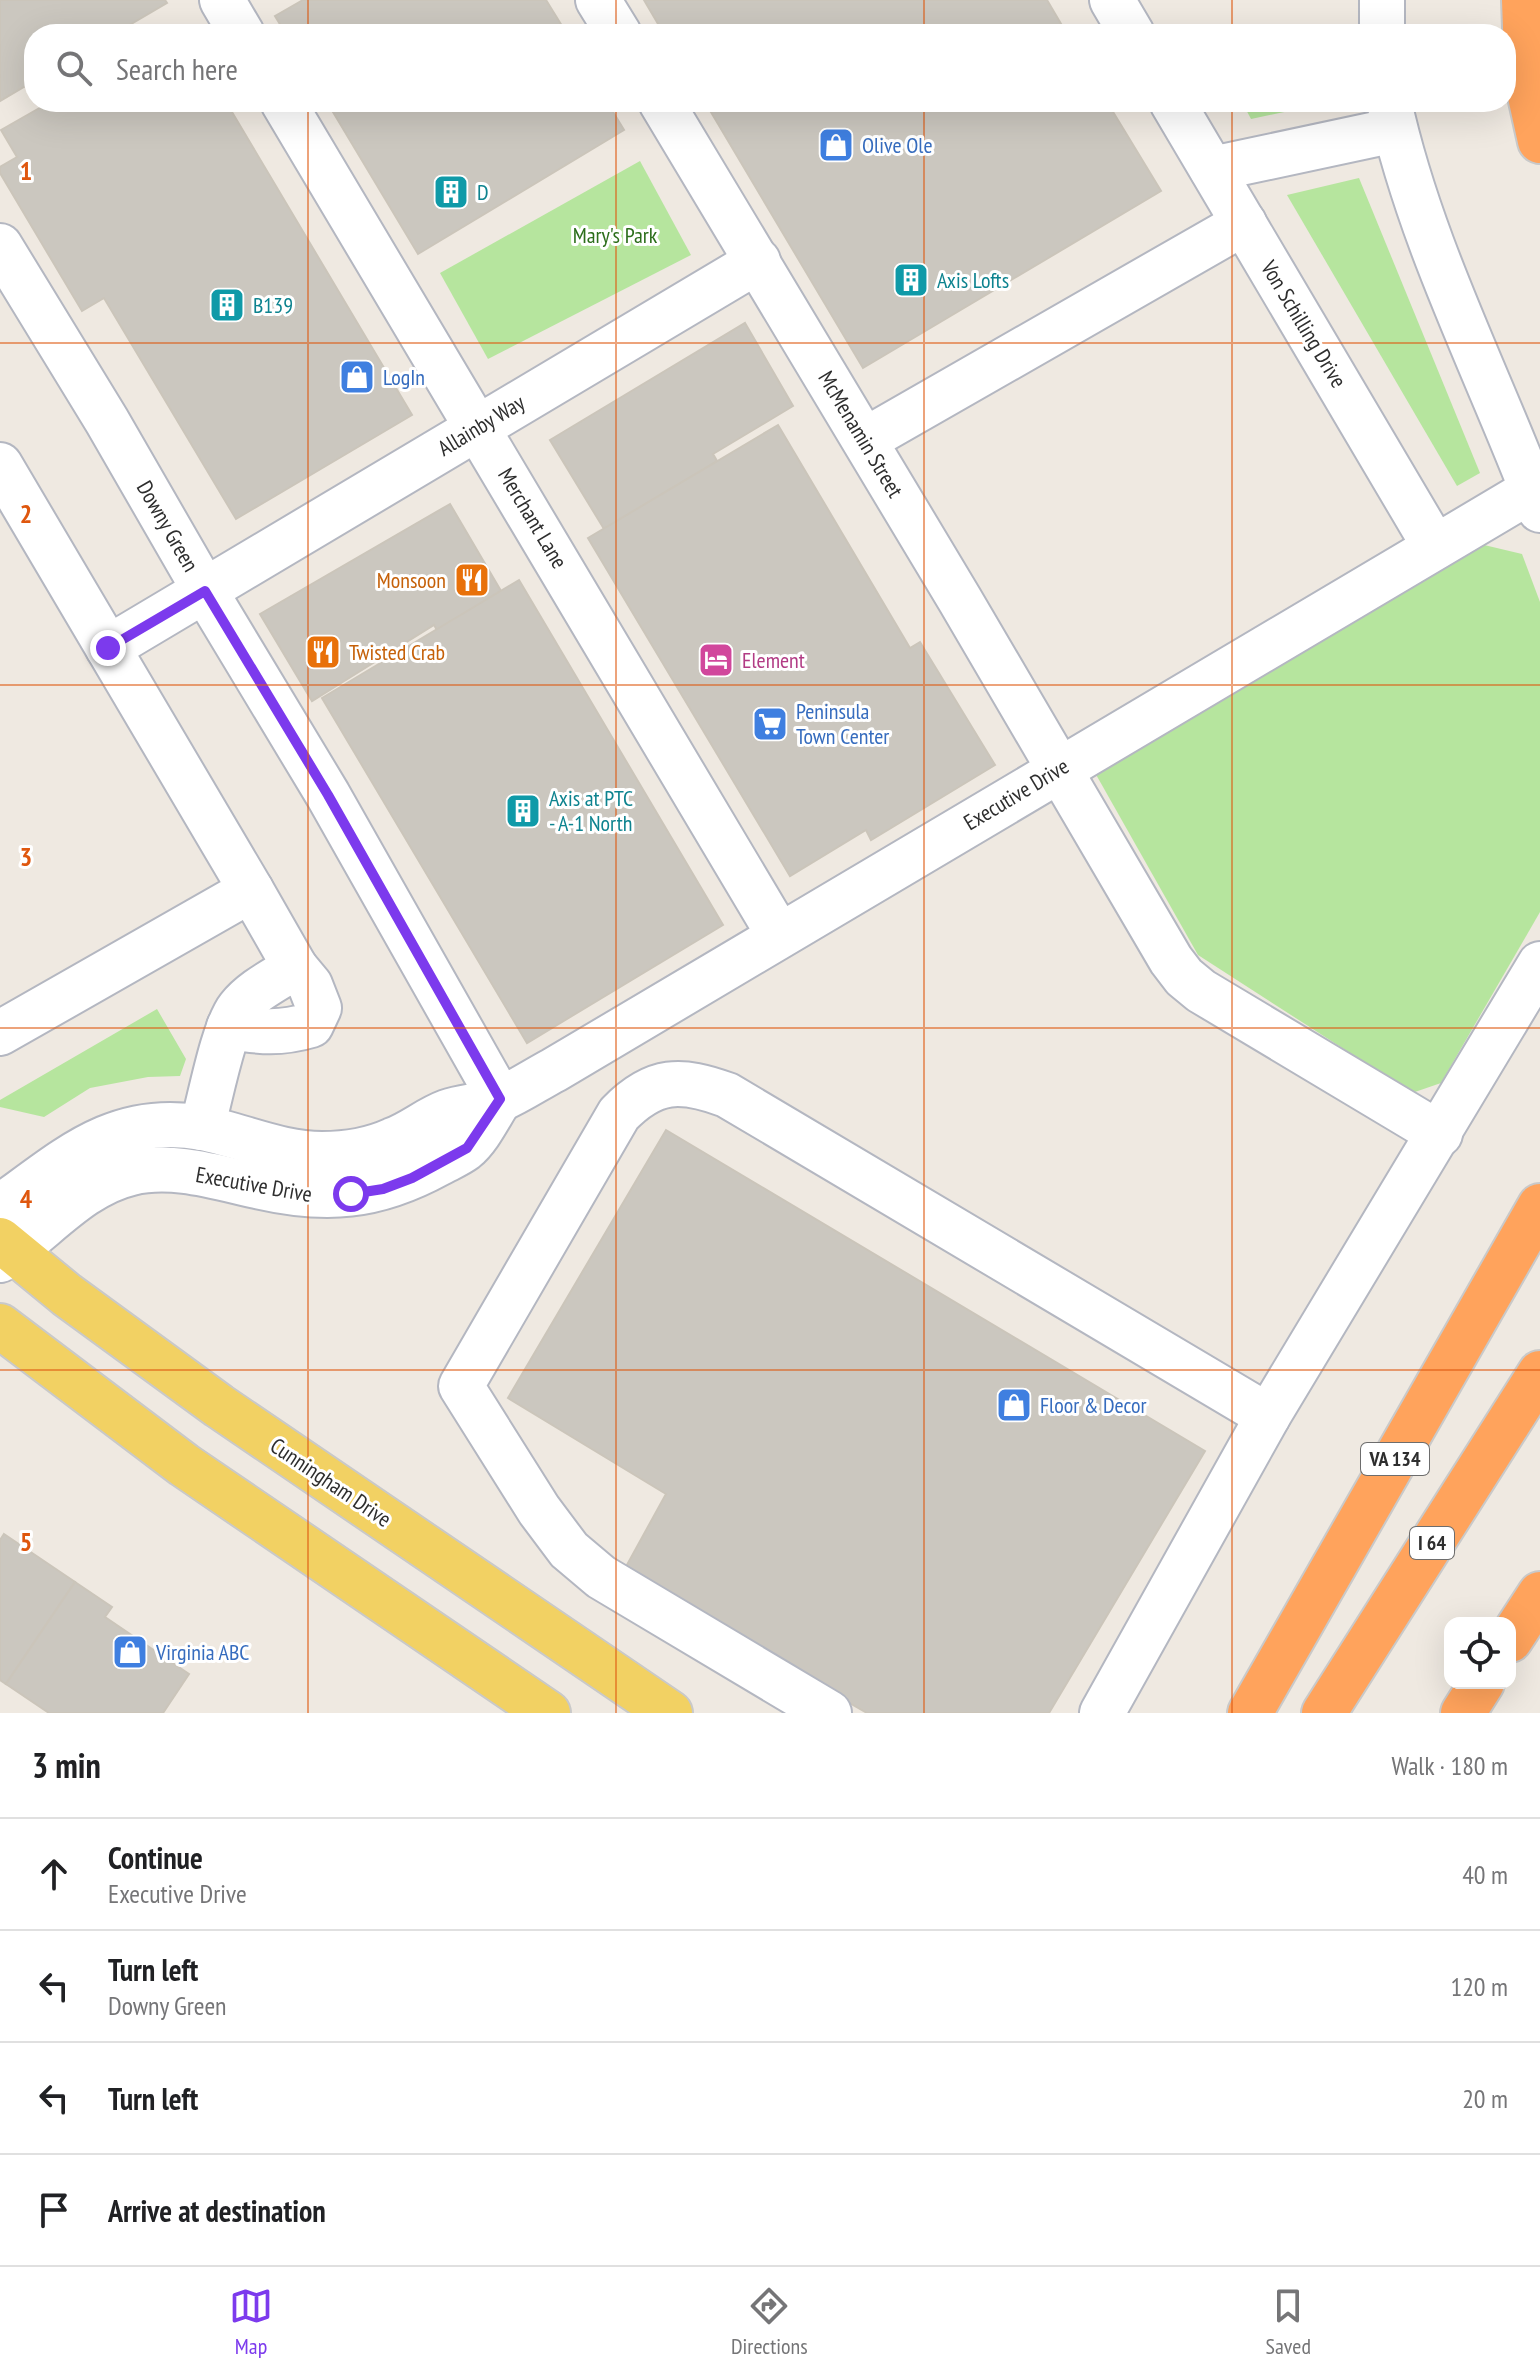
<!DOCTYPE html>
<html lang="en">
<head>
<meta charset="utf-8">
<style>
	body { margin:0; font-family:"PT Sans Narrow",sans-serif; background:#f6f6f6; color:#202124 }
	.controls { position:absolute; right:24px; bottom:24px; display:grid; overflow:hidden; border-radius:16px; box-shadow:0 8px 32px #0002 }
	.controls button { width:72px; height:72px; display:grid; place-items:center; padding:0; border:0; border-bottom:2px solid #e0e0e0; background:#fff; color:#202124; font:40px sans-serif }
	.stop { position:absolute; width:24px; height:24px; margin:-18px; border:6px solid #7c3aed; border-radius:50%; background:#fff }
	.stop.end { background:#7c3aed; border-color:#fff; box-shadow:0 2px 8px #0008 }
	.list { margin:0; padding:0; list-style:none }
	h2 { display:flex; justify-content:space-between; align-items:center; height:104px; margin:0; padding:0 32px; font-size:34px }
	h2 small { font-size:26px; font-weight:400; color:#757577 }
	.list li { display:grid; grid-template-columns:52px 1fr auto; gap:24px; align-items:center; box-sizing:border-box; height:112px; padding:0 32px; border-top:2px solid #e0e0e0 }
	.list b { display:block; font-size:30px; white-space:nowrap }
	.list p { margin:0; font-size:26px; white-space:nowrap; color:#757577 }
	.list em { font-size:26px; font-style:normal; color:#757577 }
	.icon { flex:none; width:44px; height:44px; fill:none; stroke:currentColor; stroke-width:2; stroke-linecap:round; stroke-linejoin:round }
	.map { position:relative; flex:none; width:1540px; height:1713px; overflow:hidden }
	.search { position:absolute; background:#fff; box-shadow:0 8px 32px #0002; left:24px; right:24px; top:24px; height:88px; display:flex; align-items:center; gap:20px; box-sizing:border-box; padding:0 28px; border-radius:32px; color:#757577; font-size:30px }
	.sheet { height:552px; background:#fff }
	nav { display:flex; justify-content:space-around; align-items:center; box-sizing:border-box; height:112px; border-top:2px solid #e0e0e0; background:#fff; font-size:22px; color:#757577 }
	nav a { display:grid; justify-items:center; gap:4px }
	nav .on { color:#7c3aed }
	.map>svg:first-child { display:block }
</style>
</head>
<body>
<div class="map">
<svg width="1540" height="1713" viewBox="0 0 1540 1713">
	<rect width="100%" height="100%" fill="#efe9e1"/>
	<g fill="#b6e59e">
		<path d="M1242,102H1332L1251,119Z"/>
		<path d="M640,161L691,255L488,359L440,273Z"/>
		<path d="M1359,178L1480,473L1457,486L1287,195Z"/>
		<path d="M1480,544L1522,554L1540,602V912L1441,1083L1412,1093L1198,955L1094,771Z"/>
		<path d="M157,1009L186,1059L180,1076L148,1077L90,1088L44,1117L0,1107V1100Z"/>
	</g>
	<g fill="#cbc7bf" stroke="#cbc5ba" stroke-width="2">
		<path d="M0,0H165L167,3L114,34H34V92L29,84L0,101Z"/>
		<path d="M303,0H546L567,34H286L275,16Z"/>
		<path d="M644,0H1047L1067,34H664Z"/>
		<path d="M40,102H226L412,415L236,519L104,298L82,311L0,173V167L17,157L1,130L43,106Z"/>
		<path d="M327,102H607L624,130L418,254Z"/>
		<path d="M705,102H1107L1161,191L863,368Z"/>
		<path d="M745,323L793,406L713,454L717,461L604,529L550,440Z"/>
		<path d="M778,425L910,648L920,642L995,765L871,840L866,830L790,876L588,538Z"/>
		<path d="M450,504L501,591L437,630L434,625L312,701L260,614Z"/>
		<path d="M519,580L723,925L527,1043L322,698Z"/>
		<path d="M666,1130L1205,1451L1049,1713H867L623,1572L666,1494L508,1398Z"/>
		<path d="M4,1534L75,1582L6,1684L0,1680V1540Z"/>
		<path d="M75,1582L112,1607L105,1617L189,1674L163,1713H49L6,1684Z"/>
	</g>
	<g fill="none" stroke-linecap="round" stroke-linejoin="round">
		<defs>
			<g id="minor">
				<path d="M222,0L242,34"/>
				<path d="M598,0L619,34"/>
				<path d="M1112,0L1132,34"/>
				<path d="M1382,0V34"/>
				<path d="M283,102L779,935"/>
				<path d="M661,102L960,600L1171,960L1184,977L1201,991L1440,1134"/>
				<path d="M1172,102L1435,547"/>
				<path d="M1389,102C1420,244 1489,375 1540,510"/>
				<path d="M1212,169L1395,130"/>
				<path d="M0,246L107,421L205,591L328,795L500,1099"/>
				<path d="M865,440L1244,223"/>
				<path d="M0,465L251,890L0,1033"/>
				<path d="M108,648L758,261"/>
				<path d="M229,1027C261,1032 280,1034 311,1025L319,1008L310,985L295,967"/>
				<path d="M202,1128C210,1100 223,1028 239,1008C253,990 277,979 295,967L251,890"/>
				<path d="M0,1207C66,1160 115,1112 203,1128C243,1136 281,1154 322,1154C346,1154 371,1150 393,1140C412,1133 428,1119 447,1112C464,1106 484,1106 501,1099C519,1091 537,1079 554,1070L1532,490"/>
				<path d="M0,1260C43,1233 79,1185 131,1173C172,1163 216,1177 257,1186C326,1202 376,1198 438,1164C447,1159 457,1155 465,1149C479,1138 490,1114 500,1099"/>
				<path d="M829,1713L601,1577L569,1550L539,1510L461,1386L619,1114C654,1078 681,1078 727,1095L1268,1416"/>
				<path d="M1102,1713L1268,1416L1540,964"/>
			</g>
			<g id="major">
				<path d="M0,1240L67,1295L219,1406L670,1713"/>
				<path d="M0,1326L184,1465L548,1713"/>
			</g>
			<g id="highway">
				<path d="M1524,0L1527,82L1540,141"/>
				<path d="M1510,1640L1540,1594"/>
				<path d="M1250,1713L1540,1206"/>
				<path d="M1324,1713L1540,1373"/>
				<path d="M1463,1713L1482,1683"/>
			</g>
		</defs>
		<use href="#minor" stroke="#b4b7c1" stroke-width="48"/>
		<use href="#major" stroke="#c9c9c9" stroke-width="48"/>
		<use href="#highway" stroke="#c9c9c9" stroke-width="48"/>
		<use href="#minor" stroke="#fff" stroke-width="44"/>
		<use href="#major" stroke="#f2d163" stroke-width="44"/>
		<use href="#highway" stroke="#ffa35c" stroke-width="44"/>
	</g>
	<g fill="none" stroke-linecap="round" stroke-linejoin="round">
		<path stroke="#7c3aed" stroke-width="10" d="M108,648L205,591L328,795L500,1099L467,1148L412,1178L383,1189L351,1194"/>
	</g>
	<path fill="none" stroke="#df570e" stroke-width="2" stroke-opacity="0.55" d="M308,0V34M616,0V34M924,0V34M1232,0V34M308,102V1713M616,102V1713M924,102V1713M1232,102V1713M0,343H1540M0,685H1540M0,1028H1540M0,1370H1540"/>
	<defs>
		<symbol id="shop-square" viewBox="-11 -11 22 22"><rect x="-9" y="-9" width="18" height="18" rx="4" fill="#3f7fe0" stroke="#fff"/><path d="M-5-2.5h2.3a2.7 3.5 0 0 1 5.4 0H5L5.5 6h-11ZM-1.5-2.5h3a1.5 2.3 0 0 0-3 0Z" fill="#fff"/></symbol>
		<symbol id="building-square" viewBox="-11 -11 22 22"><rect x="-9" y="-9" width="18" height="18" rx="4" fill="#0f9aa8" stroke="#fff"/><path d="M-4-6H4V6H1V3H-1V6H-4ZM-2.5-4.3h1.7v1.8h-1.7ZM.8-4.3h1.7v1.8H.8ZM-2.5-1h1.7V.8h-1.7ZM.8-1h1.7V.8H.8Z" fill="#fff"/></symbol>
		<symbol id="restaurant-square" viewBox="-11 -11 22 22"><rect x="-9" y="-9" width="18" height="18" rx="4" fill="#e8710a" stroke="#fff"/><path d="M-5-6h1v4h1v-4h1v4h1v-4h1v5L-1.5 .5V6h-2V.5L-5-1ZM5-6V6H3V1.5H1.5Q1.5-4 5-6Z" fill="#fff"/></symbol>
		<symbol id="hotel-square" viewBox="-11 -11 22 22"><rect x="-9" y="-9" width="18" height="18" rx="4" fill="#d1479c" stroke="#fff"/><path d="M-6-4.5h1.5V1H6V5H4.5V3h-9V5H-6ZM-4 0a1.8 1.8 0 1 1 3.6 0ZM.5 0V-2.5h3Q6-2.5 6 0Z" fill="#fff"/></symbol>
		<symbol id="supermarket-square" viewBox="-11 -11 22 22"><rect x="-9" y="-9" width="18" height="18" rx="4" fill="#3f7fe0" stroke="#fff"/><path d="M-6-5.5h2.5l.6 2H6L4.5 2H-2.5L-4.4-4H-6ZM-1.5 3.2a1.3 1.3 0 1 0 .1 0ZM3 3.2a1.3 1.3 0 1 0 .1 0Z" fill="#fff"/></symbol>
	</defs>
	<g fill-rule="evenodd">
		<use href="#shop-square" x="816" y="125" width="40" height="40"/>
		<use href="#building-square" x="431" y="172" width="40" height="40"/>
		<use href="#building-square" x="891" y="260" width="40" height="40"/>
		<use href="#building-square" x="207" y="285" width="40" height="40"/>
		<use href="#shop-square" x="337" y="357" width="40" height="40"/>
		<use href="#restaurant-square" x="452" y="560" width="40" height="40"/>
		<use href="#restaurant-square" x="303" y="632" width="40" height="40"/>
		<use href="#hotel-square" x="696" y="640" width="40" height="40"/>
		<use href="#supermarket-square" x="750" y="704" width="40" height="40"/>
		<use href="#building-square" x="503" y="791" width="40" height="40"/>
		<use href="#shop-square" x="994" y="1385" width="40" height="40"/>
		<use href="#shop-square" x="110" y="1632" width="40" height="40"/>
	</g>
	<g text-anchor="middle" stroke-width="6" stroke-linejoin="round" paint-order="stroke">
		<g fill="#fff" stroke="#6d6d6d" stroke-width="2">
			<rect x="1361" y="1443" width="68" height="32" rx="6"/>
			<rect x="1410" y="1527" width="44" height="32" rx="6"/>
		</g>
		<g font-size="20" font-weight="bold" fill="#2e2e2e">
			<text x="1395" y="1466">VA 134</text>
			<text x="1432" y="1550">I 64</text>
		</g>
		<g font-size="22" fill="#366cbe" stroke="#fff" text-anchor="start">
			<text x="862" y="153">Olive Ole</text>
			<text x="383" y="385">LogIn</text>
			<text x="796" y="719">Peninsula<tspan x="796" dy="25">Town Center</tspan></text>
			<text x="1040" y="1413">Floor &amp; Decor</text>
			<text x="156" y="1660">Virginia ABC</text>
		</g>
		<g font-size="22" fill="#0d838f" stroke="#fff" text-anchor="start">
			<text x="477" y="200">D</text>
			<text x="937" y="288">Axis Lofts</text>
			<text x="253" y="313">B139</text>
			<text x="549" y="806">Axis at PTC<tspan x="549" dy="25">- A-1 North</tspan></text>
		</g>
		<g font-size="22" fill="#2c6e1b" stroke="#fff">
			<text x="615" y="243">Mary's Park</text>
		</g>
		<g font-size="22" fill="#2e2e2e" stroke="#fff">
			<text transform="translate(1304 324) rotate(59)" y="8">Von Schilling Drive</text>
			<text transform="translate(481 425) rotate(-31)" y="8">Allainby Way</text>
			<text transform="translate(861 434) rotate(59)" y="8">McMenamin Street</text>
			<text transform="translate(533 518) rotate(59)" y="8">Merchant Lane</text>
			<text transform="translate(168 526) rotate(60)" y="8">Downy Green</text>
			<text transform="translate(1016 794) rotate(-31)" y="8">Executive Drive</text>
			<text transform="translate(254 1184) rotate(10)" y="8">Executive Drive</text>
			<text transform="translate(331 1482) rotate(34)" y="8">Cunningham Drive</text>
		</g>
		<g font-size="22" fill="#c56008" stroke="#fff" text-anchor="end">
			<text x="446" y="588">Monsoon</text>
			<text x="349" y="660" text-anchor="start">Twisted Crab</text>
		</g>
		<g font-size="22" fill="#b23c85" stroke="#fff" text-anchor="start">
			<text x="742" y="668">Element</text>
		</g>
	</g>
	<g font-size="26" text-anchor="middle" font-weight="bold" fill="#df570e" stroke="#fff" stroke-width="6" stroke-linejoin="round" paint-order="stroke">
		<text x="26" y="180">1</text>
		<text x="26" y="523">2</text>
		<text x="26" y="866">3</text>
		<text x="26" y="1208">4</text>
		<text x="26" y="1551">5</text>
	</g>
</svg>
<div class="controls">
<button><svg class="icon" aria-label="locate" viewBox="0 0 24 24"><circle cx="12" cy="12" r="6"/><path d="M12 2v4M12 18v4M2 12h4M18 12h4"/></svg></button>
</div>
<div class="stop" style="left:351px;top:1194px"></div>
<div class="stop end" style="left:108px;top:648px"></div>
<div class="search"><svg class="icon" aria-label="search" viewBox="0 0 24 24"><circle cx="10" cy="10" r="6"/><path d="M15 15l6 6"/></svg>Search here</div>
</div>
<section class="sheet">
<h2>3 min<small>Walk · 180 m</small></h2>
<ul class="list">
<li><svg class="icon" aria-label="ahead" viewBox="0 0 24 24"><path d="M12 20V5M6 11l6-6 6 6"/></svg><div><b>Continue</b><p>Executive Drive</p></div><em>40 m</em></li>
<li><svg class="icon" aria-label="left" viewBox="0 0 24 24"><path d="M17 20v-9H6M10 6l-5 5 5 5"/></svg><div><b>Turn left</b><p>Downy Green</p></div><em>120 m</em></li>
<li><svg class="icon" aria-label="left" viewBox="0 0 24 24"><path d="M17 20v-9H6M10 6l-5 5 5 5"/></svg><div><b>Turn left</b></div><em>20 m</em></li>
<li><svg class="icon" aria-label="arrive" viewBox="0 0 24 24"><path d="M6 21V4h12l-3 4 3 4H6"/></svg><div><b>Arrive at destination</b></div></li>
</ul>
</section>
<nav>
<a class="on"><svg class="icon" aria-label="map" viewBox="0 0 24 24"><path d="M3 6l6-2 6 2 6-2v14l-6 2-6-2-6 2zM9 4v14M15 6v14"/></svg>Map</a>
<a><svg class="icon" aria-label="directions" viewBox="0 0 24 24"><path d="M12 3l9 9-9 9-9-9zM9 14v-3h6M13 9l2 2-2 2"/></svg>Directions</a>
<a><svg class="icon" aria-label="saved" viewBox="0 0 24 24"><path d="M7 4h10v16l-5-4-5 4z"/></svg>Saved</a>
</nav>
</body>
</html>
